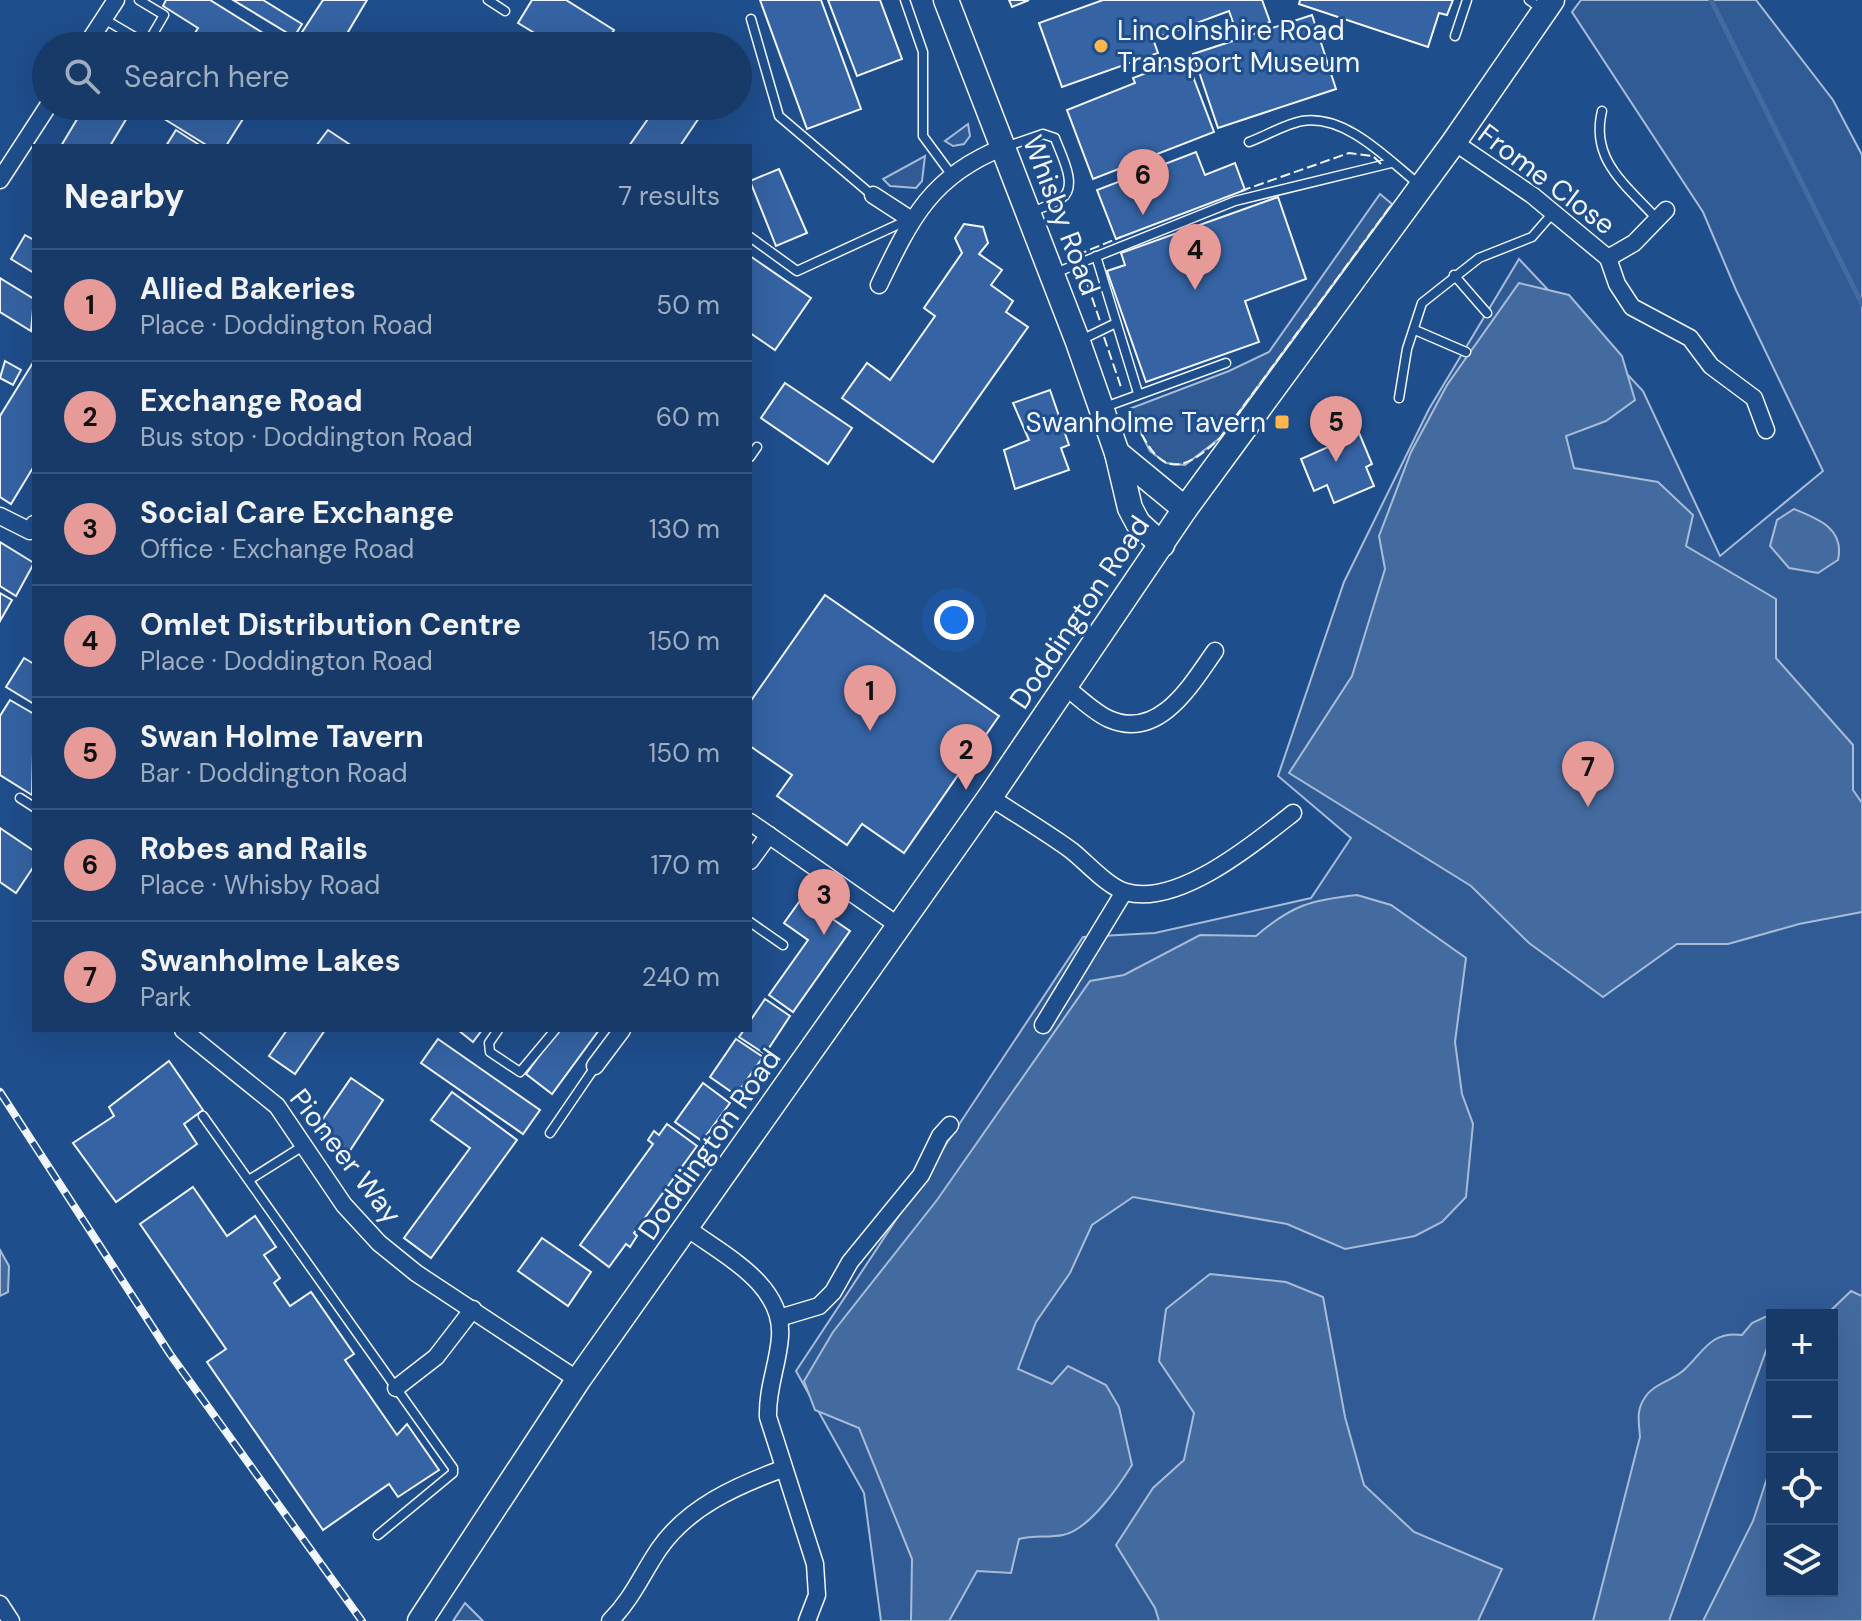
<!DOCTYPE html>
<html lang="en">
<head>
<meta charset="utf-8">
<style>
	body { margin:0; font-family:"DM Sans",sans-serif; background:#20416f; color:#f1f3f6 }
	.controls { position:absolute; right:24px; bottom:24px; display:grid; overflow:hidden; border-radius:0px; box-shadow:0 8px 32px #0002 }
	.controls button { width:72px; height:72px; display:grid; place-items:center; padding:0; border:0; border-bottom:2px solid #36547d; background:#173a69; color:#f1f3f6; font:40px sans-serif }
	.you { position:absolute; left:954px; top:620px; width:28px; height:28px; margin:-20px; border:6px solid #fff; border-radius:50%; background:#1a73e8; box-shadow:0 0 0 12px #1a73e833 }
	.badge { display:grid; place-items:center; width:52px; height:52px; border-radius:50%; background:#e69b98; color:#111; font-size:26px; font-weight:700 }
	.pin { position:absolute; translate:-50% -66px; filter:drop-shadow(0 2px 4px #0008) }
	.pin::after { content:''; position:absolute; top:42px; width:28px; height:24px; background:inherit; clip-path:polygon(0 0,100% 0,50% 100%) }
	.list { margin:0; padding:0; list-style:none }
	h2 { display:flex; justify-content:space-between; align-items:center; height:104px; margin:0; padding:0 32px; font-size:34px }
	h2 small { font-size:26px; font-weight:400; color:#9eadc0 }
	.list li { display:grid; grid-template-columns:52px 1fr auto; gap:24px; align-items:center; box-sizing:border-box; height:112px; padding:0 32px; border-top:2px solid #36547d }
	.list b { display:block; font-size:30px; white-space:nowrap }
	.list p { margin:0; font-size:26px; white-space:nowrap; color:#9eadc0 }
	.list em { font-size:26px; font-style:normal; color:#9eadc0 }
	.icon { flex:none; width:44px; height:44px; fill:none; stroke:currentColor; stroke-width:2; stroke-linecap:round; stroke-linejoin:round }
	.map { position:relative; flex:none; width:1862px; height:1621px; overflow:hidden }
	.search { position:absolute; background:#173a69; box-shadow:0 8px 32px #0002; left:32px; top:32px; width:720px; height:88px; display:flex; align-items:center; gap:20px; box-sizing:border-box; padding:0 28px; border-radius:44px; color:#9eadc0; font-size:30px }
	.panel { position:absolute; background:#173a69; box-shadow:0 8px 32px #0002; left:32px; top:144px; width:720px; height:888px; border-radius:0px }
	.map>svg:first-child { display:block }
</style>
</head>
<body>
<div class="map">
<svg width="1862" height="1621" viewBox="0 0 1862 1621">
	<rect width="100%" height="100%" fill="#1f4e8c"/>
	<g fill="#305b95" stroke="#a8bbd7" stroke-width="2" fill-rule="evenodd">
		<path d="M1581,0H1756L1833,100L1862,155V1621H881L864,1493L796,1371L1083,937L1155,933L1311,898L1351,838L1278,776L1344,582L1429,409L1519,259L1643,391L1720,556L1823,471L1736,290L1703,212L1572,12ZM1772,1315H1832V1591H1772Z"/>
		<path d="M968,124L970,136L964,144L953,146L945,141Z"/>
		<path d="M925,156L922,181L916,188L890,186L883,179Z"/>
		<path d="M1380,194L1392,204L1220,438L1185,465L1166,463L1150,451L1129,409L1229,371L1269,352Z"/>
		<path d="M465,1603L483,1621H453Z"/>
	</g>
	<g fill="#446ba0" stroke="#a8bbd7" stroke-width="2">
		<path d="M1519,283L1569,295L1622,356L1635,400L1606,421L1566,436L1574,468L1658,482L1693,515L1686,546L1776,599V658L1853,745V790L1862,803V912L1799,924L1728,944H1677L1603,997L1529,943L1471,886L1289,773L1352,676L1385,569L1379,536L1411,452L1447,385Z"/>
		<path d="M1794,509C1819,519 1845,529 1838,560L1818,573L1789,568L1770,546L1777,520Z"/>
		<path d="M1357,895L1391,905L1466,958L1455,1042L1462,1094L1473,1124L1466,1197L1442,1222L1415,1236L1345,1249L1287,1224L1133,1197L1092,1225L1070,1273L1036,1322L1018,1369L1052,1384L1068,1366L1106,1385L1119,1407L1132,1465C1119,1486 1089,1530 1063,1535C1048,1538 1034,1535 1019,1539L1011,1573L977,1571L949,1621H911L912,1559L859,1428L815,1410L804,1381L833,1332L937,1200L1090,981L1124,975L1200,935L1256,936C1292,905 1311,900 1357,895Z"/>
		<path d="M0,1250L9,1266L8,1292L0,1296Z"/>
		<path d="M1210,1274L1286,1282L1323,1297L1345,1417L1364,1485L1414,1532L1502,1569L1478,1621H1159L1155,1608L1116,1545L1153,1488L1184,1460L1194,1413L1159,1361L1166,1309Z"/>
		<path d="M1851,1291L1862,1296V1621H1703L1753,1521L1772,1463V1591H1832V1315H1826Z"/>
		<path d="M1767,1316L1772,1318V1334L1669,1621H1593L1640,1437C1639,1423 1636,1411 1644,1399C1653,1383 1673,1381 1685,1369C1704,1351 1711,1331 1742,1335L1752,1323Z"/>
	</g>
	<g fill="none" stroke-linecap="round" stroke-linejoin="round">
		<path stroke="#446ba0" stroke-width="5" d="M1711,0L1862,304"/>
	</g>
	<g fill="#3563a3" stroke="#f2f6ff" stroke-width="2">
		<path d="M166,0H210L284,46H187L198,28L163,6Z"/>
		<path d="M233,0H263L302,24L294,37Z"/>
		<path d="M323,0H367L342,42L329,34L322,46H293Z"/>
		<path d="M532,0H566L614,30L604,46H556L518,23Z"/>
		<path d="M760,0H821L861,109L807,129Z"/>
		<path d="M828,0H880L902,59L857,76Z"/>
		<path d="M1009,0H1029L1012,7Z"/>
		<path d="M1103,0H1262L1270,22L1237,34L1229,11L1153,39L1158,53L1062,87L1039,23Z"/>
		<path d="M1300,0H1453L1447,15L1439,13L1428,47L1299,4Z"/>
		<path d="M1312,15L1336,89L1218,128L1193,54Z"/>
		<path d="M1186,58L1214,132L1093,179L1067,110L1135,83L1133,78Z"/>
		<path d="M85,106H111L128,116L110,146H61Z"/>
		<path d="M143,106H165L160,116Z"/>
		<path d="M167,106H203L211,111L214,106H251L226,146H208L161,117Z"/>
		<path d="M657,106H707L680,146H629Z"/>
		<path d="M176,130L201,146H166Z"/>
		<path d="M328,130L352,146H316Z"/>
		<path d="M1196,152L1205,175L1235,163L1245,190L1116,239L1097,190Z"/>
		<path d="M779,169L807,233L776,246L750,181Z"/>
		<path d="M1278,197L1306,279L1245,301L1259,342L1146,382L1107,271L1125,265L1121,253Z"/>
		<path d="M964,224L983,227L988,243L979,254L1002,270L991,285L1013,301L1006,312L1028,327L933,462L842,398L867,363L890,380L935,316L924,308L962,253L955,238Z"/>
		<path d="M25,235L34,240V273L11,259Z"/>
		<path d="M750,256L811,298L775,350L750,333Z"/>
		<path d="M0,278L34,299L31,331L0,312Z"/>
		<path d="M5,361L21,370L13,385L0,378Z"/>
		<path d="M34,361V466L11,504L0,497V416Z"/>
		<path d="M785,383L852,428L828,464L761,418Z"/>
		<path d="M1050,390L1069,445L1061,448L1069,470L1015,489L1004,450L1029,440L1013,403Z"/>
		<path d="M1352,416L1372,464L1366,467L1374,486L1334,503L1327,485L1314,491L1301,459L1335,444L1328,426Z"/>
		<path d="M0,542L34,563L16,596L0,586Z"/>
		<path d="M0,593L12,600L0,621Z"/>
		<path d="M825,595L999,716L904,853L862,824L847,845L777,796L792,775L750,746V702Z"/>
		<path d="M24,658L34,664V704L6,687Z"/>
		<path d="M10,700L34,714L32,795L0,775V716Z"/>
		<path d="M0,828L34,851V866L16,893L0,882Z"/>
		<path d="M802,898L850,931L793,1012L769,995L808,940L784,923Z"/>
		<path d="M765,999L790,1016L765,1054L739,1037L744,1030H750V1021Z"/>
		<path d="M287,1030H325L295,1074L269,1056Z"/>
		<path d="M458,1030H482L473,1042Z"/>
		<path d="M558,1030H599L552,1094L526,1074Z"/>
		<path d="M438,1039L540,1110L523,1134L421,1063Z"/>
		<path d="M736,1039L763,1057L736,1095L710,1077Z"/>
		<path d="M169,1061L203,1110L184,1124L197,1144L116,1202L73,1143L114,1116L109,1107Z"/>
		<path d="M351,1078L383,1100L349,1152L316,1129Z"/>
		<path d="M703,1083L730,1103L702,1141L675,1122Z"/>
		<path d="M452,1092L517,1140L431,1258L404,1238L470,1148L431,1120Z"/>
		<path d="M667,1124L697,1146L634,1233L637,1236L630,1247L626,1244L609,1267L580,1245L653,1144L648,1140L654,1131L659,1135Z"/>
		<path d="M193,1187L227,1236L255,1216L276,1247L264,1255L280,1278L274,1283L290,1306L311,1292L354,1354L345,1360L397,1435L407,1424L439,1470L398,1497L389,1484L323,1530L207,1362L226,1349L140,1224Z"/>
		<path d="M542,1238L591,1272L568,1306L518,1271Z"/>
	</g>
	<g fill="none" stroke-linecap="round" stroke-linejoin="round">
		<defs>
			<g id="lane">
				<path d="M139,0L164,15L147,44"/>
				<path d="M488,0L505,11"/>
				<path d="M905,0L923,52V136L951,174"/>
				<path d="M1529,0L1544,11"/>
				<path d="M104,19L150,46"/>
				<path d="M751,19L779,116L872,195"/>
				<path d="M1455,36L1467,0"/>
				<path d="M1602,111C1590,160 1626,185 1657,219"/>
				<path d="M1249,142C1266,136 1285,124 1302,121C1347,114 1389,161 1421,186"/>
				<path d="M1005,147L1043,134L1055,138C1060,153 1079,186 1062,198C1054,204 1042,207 1033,212"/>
				<path d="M750,237L797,271L910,219"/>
				<path d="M1096,256L1138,393"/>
				<path d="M1055,273L1235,201L1391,163"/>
				<path d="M1454,275L1487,313"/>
				<path d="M1415,330L1466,352"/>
				<path d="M1079,341L1116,323"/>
				<path d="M1399,398L1407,349L1422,303L1479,258L1532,237L1552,214"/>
				<path d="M1105,407L1226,363"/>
				<path d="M750,457L757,447"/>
				<path d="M20,798L34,807"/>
				<path d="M750,922L783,945"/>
				<path d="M498,1030L489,1043L490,1052L520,1072L555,1030"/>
				<path d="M203,1116L453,1468V1473L378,1535"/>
				<path d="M550,1133L595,1067"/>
				<path d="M249,1180L303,1146"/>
			</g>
			<g id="street">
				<path d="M86,46L116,0"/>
				<path d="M1454,142L1532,195L1608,258L1617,284L1632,307L1690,338L1711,366L1754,398L1766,430"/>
				<path d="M0,180L48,106"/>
				<path d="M873,195L910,219"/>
				<path d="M1608,258L1634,243L1666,210"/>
				<path d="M879,285C911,218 932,175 1004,147"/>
				<path d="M0,516L30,531L34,524"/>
				<path d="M1064,686C1078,696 1093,712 1109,719C1159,741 1191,685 1215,651"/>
				<path d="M990,797C1017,815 1046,832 1072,851C1087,863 1108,887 1126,892C1178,907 1255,843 1293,813"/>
				<path d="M750,822L899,926"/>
				<path d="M750,861L769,835"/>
				<path d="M1043,1025L1124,892"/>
				<path d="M183,1030L277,1106L344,1205L379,1243L416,1273L578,1380"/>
				<path d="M595,1066L622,1030"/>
				<path d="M687,1228C723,1255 784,1284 780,1337C778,1365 767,1388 768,1417L815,1564L817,1595L807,1621"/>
				<path d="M779,1318L819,1306L833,1292L850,1262L921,1175L940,1136L950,1125"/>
				<path d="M396,1388L436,1357L473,1309"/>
				<path d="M0,1604L11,1621"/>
				<path d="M610,1621C632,1599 642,1574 659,1549C688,1507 736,1486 782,1469"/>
			</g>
			<g id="secondary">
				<path d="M946,0L1078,342L1117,453L1130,508L1138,523L1162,545"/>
				<path d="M1117,453L1185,509"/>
				<path d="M420,1621L578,1380L990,797L1185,509L1454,142L1552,0"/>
			</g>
		</defs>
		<use href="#lane" stroke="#f2f6ff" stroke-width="11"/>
		<use href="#street" stroke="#f2f6ff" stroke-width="19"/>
		<use href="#secondary" stroke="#f2f6ff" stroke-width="27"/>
		<use href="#lane" stroke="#1f4e8c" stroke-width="8"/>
		<use href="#street" stroke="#1f4e8c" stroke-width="16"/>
		<use href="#secondary" stroke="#1f4e8c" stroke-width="24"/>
		<defs>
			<path id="rail" d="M0,1092L170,1354L362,1621"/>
		</defs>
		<use href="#rail" stroke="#f2f6ff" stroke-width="8"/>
		<use href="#rail" stroke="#1f4e8c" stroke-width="5" stroke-dasharray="15" stroke-linecap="butt"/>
		<g stroke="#f2f6ff" stroke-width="2" stroke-dasharray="10 4" stroke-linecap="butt">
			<path d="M1241,191L1349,153L1373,156L1382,165"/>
			<path d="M1077,255L1121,237"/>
			<path d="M1083,271L1101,324"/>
			<path d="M1104,337L1122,390"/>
			<path d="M1129,409C1154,461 1168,488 1220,438L1392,204"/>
		</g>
	</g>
	<g fill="#ffb74d" stroke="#1f4e8c" stroke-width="3">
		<circle cx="1101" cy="46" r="8"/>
		<rect x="1274" y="414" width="16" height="16" rx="4"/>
	</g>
	<g text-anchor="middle" stroke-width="6" stroke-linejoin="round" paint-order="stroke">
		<g font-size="28" fill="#f2f6ff" stroke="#1f4e8c" text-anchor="start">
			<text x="1117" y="40">Lincolnshire Road<tspan x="1117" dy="32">Transport Museum</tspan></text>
			<text x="1266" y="432" text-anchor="end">Swanholme Tavern</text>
		</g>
		<g font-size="28" fill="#f2f6ff" stroke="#1f4e8c">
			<text transform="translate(1547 179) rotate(37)" y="10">Frome Close</text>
			<text transform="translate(1062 215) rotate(69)" y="10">Whisby Road</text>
			<text transform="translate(1079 612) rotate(-56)" y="10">Doddington Road</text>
			<text transform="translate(709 1144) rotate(-55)" y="10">Doddington Road</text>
			<text transform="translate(346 1156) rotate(52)" y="10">Pioneer Way</text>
		</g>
	</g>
</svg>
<div class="controls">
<button>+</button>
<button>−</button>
<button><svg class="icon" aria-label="locate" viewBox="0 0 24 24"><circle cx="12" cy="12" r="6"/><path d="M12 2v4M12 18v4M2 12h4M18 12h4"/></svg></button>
<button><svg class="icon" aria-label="layers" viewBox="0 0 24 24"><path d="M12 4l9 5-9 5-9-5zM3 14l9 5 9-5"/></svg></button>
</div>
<div class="you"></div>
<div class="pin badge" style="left:870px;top:731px">1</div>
<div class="pin badge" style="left:966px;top:790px">2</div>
<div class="pin badge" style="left:824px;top:935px">3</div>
<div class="pin badge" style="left:1195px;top:290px">4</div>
<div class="pin badge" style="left:1336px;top:462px">5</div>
<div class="pin badge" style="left:1143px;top:215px">6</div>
<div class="pin badge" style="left:1588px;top:807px">7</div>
<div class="search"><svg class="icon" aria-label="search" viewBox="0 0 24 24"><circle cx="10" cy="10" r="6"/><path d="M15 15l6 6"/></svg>Search here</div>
<section class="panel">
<h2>Nearby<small>7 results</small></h2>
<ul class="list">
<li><span class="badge">1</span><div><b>Allied Bakeries</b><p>Place · Doddington Road</p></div><em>50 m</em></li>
<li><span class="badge">2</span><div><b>Exchange Road</b><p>Bus stop · Doddington Road</p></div><em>60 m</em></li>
<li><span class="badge">3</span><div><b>Social Care Exchange</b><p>Office · Exchange Road</p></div><em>130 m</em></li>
<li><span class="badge">4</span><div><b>Omlet Distribution Centre</b><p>Place · Doddington Road</p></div><em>150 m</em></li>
<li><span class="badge">5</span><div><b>Swan Holme Tavern</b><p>Bar · Doddington Road</p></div><em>150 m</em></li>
<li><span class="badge">6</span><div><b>Robes and Rails</b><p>Place · Whisby Road</p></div><em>170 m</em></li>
<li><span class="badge">7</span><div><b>Swanholme Lakes</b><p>Park</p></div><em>240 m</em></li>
</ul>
</section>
</div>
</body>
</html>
